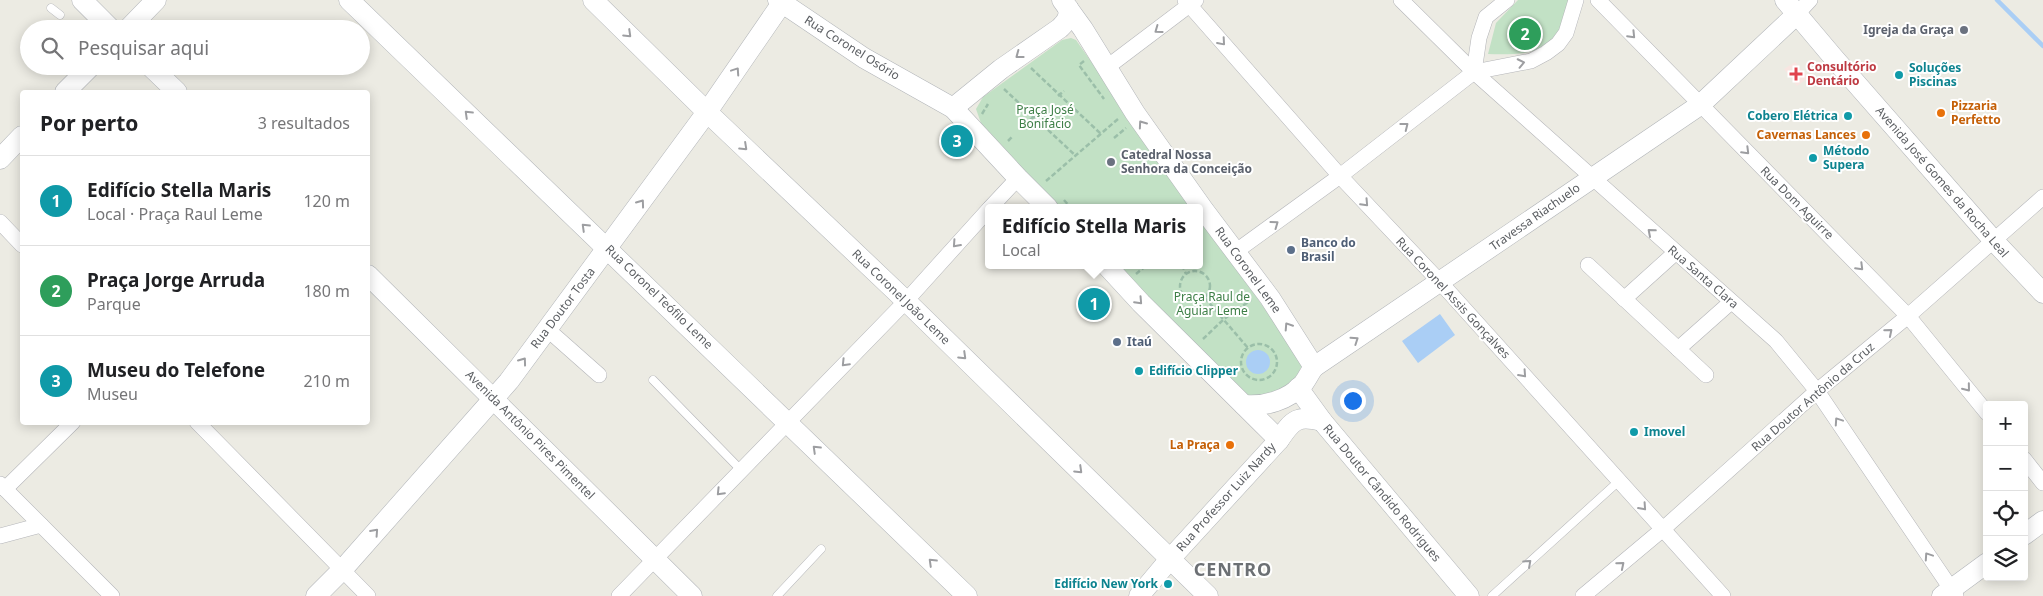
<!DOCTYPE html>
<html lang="pt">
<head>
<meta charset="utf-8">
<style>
	body { margin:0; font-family:"Noto Sans",sans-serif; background:#f6f6f6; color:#202124 }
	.controls { position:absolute; right:15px; bottom:15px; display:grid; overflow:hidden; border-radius:5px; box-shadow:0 2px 12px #0003 }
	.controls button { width:45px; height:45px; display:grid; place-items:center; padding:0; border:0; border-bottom:1px solid #e0e0e0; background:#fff; color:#202124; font:25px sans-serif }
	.you { position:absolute; left:1352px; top:400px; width:18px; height:18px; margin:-12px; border:4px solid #fff; border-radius:50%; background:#1a73e8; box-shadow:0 0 0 8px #1a73e833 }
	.badge { display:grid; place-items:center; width:32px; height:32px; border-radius:50%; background:#d55940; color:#fff; font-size:16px; font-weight:700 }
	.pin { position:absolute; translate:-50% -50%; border:2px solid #fff; box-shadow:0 1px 5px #0006 }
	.popup { position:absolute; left:985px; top:204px; width:218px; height:65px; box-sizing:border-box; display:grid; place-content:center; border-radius:5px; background:#fff; filter:drop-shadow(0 1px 4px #0005); font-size:16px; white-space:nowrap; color:#757577 }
	.popup b { font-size:19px; color:#202124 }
	.popup::after { content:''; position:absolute; left:50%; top:100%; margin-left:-10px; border:10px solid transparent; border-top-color:#fff }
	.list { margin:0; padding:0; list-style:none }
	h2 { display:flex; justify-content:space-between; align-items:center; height:65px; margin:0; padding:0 20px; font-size:21px }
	h2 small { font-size:16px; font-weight:400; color:#757577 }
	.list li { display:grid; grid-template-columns:32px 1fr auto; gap:15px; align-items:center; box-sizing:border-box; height:90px; padding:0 20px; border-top:1px solid #e0e0e0 }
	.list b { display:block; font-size:19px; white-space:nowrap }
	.list p { margin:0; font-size:16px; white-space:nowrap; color:#757577 }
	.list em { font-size:16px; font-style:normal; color:#757577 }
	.icon { flex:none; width:28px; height:28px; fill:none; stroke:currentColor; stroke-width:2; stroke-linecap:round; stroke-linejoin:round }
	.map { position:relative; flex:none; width:2043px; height:596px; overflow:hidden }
	.search { position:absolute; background:#fff; box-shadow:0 2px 12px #0003; left:20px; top:20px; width:350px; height:55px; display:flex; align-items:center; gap:12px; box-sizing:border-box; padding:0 18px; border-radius:28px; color:#757577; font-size:19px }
	.panel { position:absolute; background:#fff; box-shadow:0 2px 12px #0003; left:20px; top:90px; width:350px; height:335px; border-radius:5px }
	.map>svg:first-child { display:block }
</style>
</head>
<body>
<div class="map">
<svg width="2043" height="596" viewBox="0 0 2043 596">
	<rect width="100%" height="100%" fill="#ecebe3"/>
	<path fill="#f8e5e1" d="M1795,62L1808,78L1797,86L1784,69Z"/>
	<g fill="#c2e1c5">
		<path d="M1518,0H1569C1567,8 1567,19 1563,27C1550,55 1515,55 1488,54L1496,23Z"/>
		<path d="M1071,38L1076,40L1194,208H1059L982,126L976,109L983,97L1062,40Z"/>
		<path d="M1199,215L1302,362C1301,376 1285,392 1272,395C1264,397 1255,396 1248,396L1115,265H1199Z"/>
	</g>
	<g fill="#aacef5">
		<path d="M1440,314L1455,335L1418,363L1402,341Z"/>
		<circle cx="1258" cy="362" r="12"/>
	</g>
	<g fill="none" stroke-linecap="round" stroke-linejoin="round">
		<path stroke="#aacef5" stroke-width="4.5" d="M1997,0L2043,46"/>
		<defs>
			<g id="lane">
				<path d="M51,8L60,15"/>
				<path d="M653,380L741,470"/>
				<path d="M777,596L821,549"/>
				<path d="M1492,596L1619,481"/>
			</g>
			<g id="street">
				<path d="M1185,0L1340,176L1440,282L1723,596"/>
				<path d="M1401,0L1474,72L1776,341L1817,391L1956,596"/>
				<path d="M1598,0L1908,316L1987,413"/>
				<path d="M1797,14L1810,0"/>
				<path d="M1106,68L1196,0"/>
				<path d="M1474,72L1479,38L1486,17L1507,0"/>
				<path d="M990,208L1018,178"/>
				<path d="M0,222L22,245"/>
				<path d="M1235,252L1340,176L1474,72L1531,61L1546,53L1558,44L1566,33L1576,0"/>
				<path d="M1588,265L1706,375"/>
				<path d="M1624,299L1675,253"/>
				<path d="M547,329L599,375"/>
				<path d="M1678,349L1731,302"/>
				<path d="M197,422L368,596"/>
				<path d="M2024,459L2043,483"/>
				<path d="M0,484L112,596"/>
				<path d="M5,489L73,422"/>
				<path d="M0,536L41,525"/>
				<path d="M619,596L906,301L989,209"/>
				<path d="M1583,596L1663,529L1817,391L1908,316L2043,197"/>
			</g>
			<g id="secondary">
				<path d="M82,0L111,29"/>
				<path d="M349,0L967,596"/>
				<path d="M593,0L707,112L906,301L1208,596"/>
				<path d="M778,0L864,58L953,108L1018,178L1048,208"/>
				<path d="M1062,0L1083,29L1135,113L1203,209L1270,298L1314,367"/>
				<path d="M1785,0L1833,57L1994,241L2043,293"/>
				<path d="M128,29L156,0"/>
				<path d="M150,66L177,92"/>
				<path d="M65,92L91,66"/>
				<path d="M953,108L1001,69L1060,28C1066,22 1070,17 1068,8"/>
				<path d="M0,159L22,136"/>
				<path d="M1106,265L1141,303L1279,440"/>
				<path d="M368,275L692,596"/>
				<path d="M1298,388L1322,421L1469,596"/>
				<path d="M1244,405C1264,407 1289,400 1303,384C1307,379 1310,372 1314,367L1700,105L1797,14"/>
				<path d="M2024,535L2043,521"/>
				<path d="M316,596L343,569L509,381L707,112L784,0"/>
				<path d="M1139,596L1170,559L1279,440C1293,419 1298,415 1322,421"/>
				<path d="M1942,596L1987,563"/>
			</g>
		</defs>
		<use href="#lane" stroke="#b4b5b9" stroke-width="9"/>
		<use href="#street" stroke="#b4b5b9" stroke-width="16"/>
		<use href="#secondary" stroke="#b2b5b9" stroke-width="21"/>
		<g stroke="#9bbfa9" stroke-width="2.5" stroke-dasharray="5 2.5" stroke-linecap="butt">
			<path d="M1084,61L1079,65L1104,99"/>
			<path d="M1031,68L1101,134"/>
			<path d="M1004,89L1076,156"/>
			<path d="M1058,96L1064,91"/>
			<path d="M982,114L988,104"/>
			<path d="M1030,120L1037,114"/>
			<path d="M1114,138L1126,128"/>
			<path d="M1008,141L1012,137"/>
			<path d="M1046,181L1118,119"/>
			<path d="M1064,200L1071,208"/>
			<path d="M1182,265L1186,274"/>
			<circle cx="1195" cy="286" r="15"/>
			<path d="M1136,274L1147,265"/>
			<path d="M1205,298L1248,348"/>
			<path d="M1203,339L1224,319L1251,300"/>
			<circle cx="1259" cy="362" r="18"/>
		</g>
		<use href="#lane" stroke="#fff" stroke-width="8"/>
		<use href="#street" stroke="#fff" stroke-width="15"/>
		<use href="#secondary" stroke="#fff" stroke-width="20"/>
	</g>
	<defs><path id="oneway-chevron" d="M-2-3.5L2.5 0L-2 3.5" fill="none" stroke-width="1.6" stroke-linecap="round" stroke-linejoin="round" transform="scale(1.25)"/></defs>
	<g stroke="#9d9ea1">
		<use href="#oneway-chevron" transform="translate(1158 30) rotate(144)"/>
		<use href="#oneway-chevron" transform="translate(628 34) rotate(44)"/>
		<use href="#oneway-chevron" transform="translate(1632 35) rotate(46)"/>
		<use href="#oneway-chevron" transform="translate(1222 42) rotate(49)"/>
		<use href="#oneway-chevron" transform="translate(1019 55) rotate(143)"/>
		<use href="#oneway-chevron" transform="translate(1521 63) rotate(-12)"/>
		<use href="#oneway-chevron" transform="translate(736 71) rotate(-56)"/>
		<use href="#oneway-chevron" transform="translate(468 114) rotate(-136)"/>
		<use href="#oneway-chevron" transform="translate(1142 124) rotate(-125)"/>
		<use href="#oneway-chevron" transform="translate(1405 126) rotate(-38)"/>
		<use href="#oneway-chevron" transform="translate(744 147) rotate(43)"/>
		<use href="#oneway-chevron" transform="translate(1746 151) rotate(45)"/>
		<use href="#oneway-chevron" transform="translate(641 203) rotate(-54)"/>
		<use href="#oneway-chevron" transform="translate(1365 203) rotate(47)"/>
		<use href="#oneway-chevron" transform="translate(1275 224) rotate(-36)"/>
		<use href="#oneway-chevron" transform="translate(585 227) rotate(-136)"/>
		<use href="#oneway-chevron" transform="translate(1651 232) rotate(-139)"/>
		<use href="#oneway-chevron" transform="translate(956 244) rotate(132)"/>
		<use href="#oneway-chevron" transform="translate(1860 267) rotate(45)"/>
		<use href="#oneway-chevron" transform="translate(1139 301) rotate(47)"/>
		<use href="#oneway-chevron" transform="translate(1288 326) rotate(-123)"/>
		<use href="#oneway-chevron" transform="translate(1889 332) rotate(-40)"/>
		<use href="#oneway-chevron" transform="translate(1355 340) rotate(-34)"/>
		<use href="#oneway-chevron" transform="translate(963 356) rotate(44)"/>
		<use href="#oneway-chevron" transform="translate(523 361) rotate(-54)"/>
		<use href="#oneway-chevron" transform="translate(845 363) rotate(134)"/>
		<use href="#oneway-chevron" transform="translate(1523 374) rotate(48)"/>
		<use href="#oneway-chevron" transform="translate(1967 388) rotate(51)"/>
		<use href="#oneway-chevron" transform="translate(1838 421) rotate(-124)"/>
		<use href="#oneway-chevron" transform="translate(816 449) rotate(-136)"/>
		<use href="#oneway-chevron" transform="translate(1079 470) rotate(44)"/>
		<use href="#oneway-chevron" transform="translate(720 492) rotate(134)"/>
		<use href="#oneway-chevron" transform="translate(1643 507) rotate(48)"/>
		<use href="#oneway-chevron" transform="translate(375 532) rotate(-48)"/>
		<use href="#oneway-chevron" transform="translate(1928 556) rotate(-124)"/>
		<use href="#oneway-chevron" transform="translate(932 562) rotate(-136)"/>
		<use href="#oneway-chevron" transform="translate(1528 563) rotate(-42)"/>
		<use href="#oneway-chevron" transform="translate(1621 565) rotate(-40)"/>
	</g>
	<g fill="#6b7280" stroke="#fff" stroke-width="2">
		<circle cx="1964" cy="30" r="5"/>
		<circle cx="1111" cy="162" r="5"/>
	</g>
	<path fill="#e0444e" stroke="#fff" stroke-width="2" d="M1793.5 66.5h5v5h5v5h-5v5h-5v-5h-5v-5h5z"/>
	<g fill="#0f9aa8" stroke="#fff" stroke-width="2">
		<circle cx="1899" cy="75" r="5"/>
		<circle cx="1848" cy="116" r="5"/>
		<circle cx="1813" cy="158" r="5"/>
		<circle cx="1139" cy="371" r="5"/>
		<circle cx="1634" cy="432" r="5"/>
		<circle cx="1168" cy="584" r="5"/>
	</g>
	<g fill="#e8710a" stroke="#fff" stroke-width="2">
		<circle cx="1941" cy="113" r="5"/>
		<circle cx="1866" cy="135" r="5"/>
		<circle cx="1230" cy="445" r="5"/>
	</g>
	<g fill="#5c6f8a" stroke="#fff" stroke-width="2">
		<circle cx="1291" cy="250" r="5"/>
		<circle cx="1117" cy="342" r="5"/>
	</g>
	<g text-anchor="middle" stroke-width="4" stroke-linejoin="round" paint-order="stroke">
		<g font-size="12" font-weight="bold" fill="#5b616d" stroke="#fff" text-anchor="end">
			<text x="1954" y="34">Igreja da Graça</text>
			<text x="1121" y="159" text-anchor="start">Catedral Nossa<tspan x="1121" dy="14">Senhora da Conceição</tspan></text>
		</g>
		<g font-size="12" fill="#5b5e62" stroke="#fff">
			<text transform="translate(852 48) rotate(32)" y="4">Rua Coronel Osório</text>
			<text transform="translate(1942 182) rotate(49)" y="4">Avenida José Gomes da Rocha Leal</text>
			<text transform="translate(1797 203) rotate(45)" y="4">Rua Dom Aguirre</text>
			<text transform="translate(1535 217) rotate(-35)" y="4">Travessa Riachuelo</text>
			<text transform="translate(1248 270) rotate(54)" y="4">Rua Coronel Leme</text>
			<text transform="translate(1703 277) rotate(41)" y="4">Rua Santa Clara</text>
			<text transform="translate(659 297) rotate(44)" y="4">Rua Coronel Teófilo Leme</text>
			<text transform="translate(901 297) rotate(44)" y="4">Rua Coronel João Leme</text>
			<text transform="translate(1453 298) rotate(47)" y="4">Rua Coronel Assis Gonçalves</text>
			<text transform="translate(563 308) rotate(-53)" y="4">Rua Doutor Tosta</text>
			<text transform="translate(1813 397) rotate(-41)" y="4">Rua Doutor Antônio da Cruz</text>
			<text transform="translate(530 435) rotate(45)" y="4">Avenida Antônio Pires Pimentel</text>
			<text transform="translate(1382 493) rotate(50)" y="4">Rua Doutor Cândido Rodrigues</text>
			<text transform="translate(1226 497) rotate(-48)" y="4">Rua Professor Luiz Nardy</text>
		</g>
		<g font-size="12" font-weight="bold" fill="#be3a42" stroke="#fff" text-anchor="start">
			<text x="1807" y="71">Consultório<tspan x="1807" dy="14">Dentário</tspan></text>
		</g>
		<g font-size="12" font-weight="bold" fill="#0d838f" stroke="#fff" text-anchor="start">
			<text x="1909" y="72">Soluções<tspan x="1909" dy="14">Piscinas</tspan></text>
			<text x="1838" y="120" text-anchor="end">Cobero Elétrica</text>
			<text x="1823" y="155">Método<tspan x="1823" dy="14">Supera</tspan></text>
			<text x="1149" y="375">Edifício Clipper</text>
			<text x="1644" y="436">Imovel</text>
			<text x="1158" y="588" text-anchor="end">Edifício New York</text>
		</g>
		<g font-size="12" font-weight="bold" fill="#c56008" stroke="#fff" text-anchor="end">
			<text x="1951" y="110" text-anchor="start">Pizzaria<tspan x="1951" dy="14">Perfetto</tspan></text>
			<text x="1856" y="139">Cavernas Lances</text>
			<text x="1220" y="449">La Praça</text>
		</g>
		<g font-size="12" fill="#3e7f47" stroke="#fff">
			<text x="1045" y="114">Praça José<tspan x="1045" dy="14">Bonifácio</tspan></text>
			<text x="1212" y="301">Praça Raul de<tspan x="1212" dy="14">Aguiar Leme</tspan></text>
		</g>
		<g font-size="12" font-weight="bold" fill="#4e5e75" stroke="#fff" text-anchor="start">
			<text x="1301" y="247">Banco do<tspan x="1301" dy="14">Brasil</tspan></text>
			<text x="1127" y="346">Itaú</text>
		</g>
		<g font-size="18" font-weight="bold" letter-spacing="1" fill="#6c7074" stroke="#fff">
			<text x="1233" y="576">CENTRO</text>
		</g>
	</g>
</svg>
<div class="controls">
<button>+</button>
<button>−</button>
<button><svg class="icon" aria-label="locate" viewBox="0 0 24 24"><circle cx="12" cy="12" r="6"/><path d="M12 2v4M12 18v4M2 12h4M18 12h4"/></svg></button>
<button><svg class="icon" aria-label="layers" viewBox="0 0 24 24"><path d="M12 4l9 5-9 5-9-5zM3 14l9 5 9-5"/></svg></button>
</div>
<div class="you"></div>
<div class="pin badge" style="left:1094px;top:304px;background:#0f9aa8">1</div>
<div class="popup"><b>Edifício Stella Maris</b>Local</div>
<div class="pin badge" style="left:1525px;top:34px;background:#2e9e5b">2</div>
<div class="pin badge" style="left:957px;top:141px;background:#0f9aa8">3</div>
<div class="search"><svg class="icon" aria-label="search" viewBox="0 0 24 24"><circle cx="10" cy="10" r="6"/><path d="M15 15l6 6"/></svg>Pesquisar aqui</div>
<section class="panel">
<h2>Por perto<small>3 resultados</small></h2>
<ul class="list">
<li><span class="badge" style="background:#0f9aa8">1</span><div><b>Edifício Stella Maris</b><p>Local · Praça Raul Leme</p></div><em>120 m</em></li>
<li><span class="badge" style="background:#2e9e5b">2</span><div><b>Praça Jorge Arruda</b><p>Parque</p></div><em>180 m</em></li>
<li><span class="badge" style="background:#0f9aa8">3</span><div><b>Museu do Telefone</b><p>Museu</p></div><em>210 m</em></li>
</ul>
</section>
</div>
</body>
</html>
